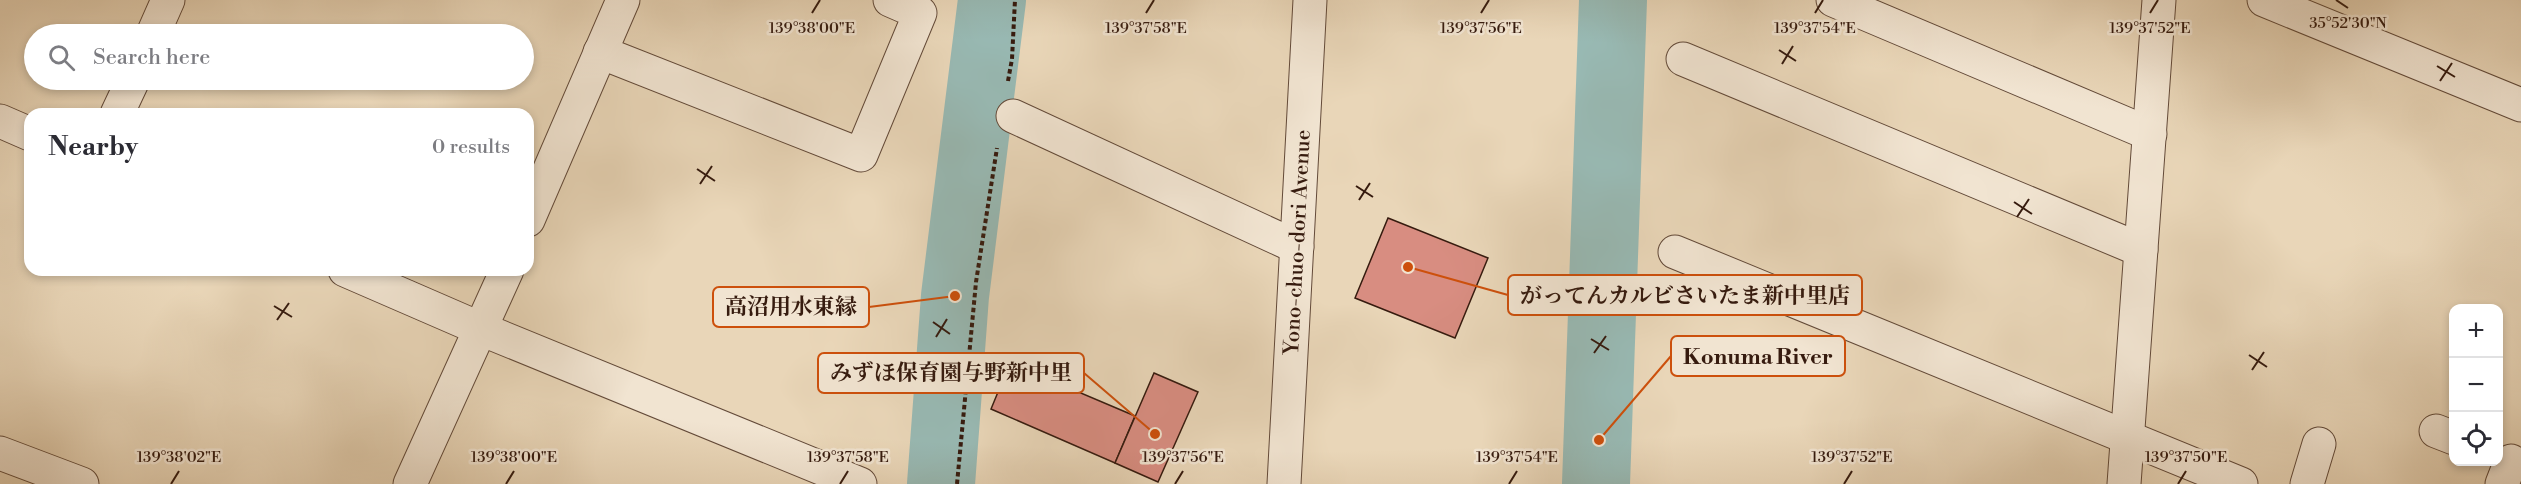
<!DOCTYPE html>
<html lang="en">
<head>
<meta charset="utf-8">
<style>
	body { margin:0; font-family:"Libre Bodoni","Noto Serif JP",serif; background:#f2f2f3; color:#2b2b33 }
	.controls { position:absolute; right:18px; bottom:18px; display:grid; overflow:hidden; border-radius:12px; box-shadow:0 3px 9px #0003 }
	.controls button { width:54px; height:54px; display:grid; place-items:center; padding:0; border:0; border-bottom:2px solid #e1e1e2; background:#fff; color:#2b2b33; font:30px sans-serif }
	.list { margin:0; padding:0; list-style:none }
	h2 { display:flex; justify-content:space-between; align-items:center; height:78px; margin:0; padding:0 24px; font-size:26px }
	h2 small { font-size:20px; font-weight:400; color:#7c7c81 }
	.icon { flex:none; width:33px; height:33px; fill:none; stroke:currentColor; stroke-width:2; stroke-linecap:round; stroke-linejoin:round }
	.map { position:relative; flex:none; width:2521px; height:484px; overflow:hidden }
	.search { position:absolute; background:#fff; box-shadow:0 3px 9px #0003; left:24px; top:24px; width:510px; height:66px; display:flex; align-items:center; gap:15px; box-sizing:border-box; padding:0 21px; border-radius:33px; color:#7c7c81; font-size:22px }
	.panel { position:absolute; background:#fff; box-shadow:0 3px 9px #0003; left:24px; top:108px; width:510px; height:168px; border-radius:18px }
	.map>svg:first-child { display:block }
</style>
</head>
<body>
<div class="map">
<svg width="2521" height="484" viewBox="0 0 2521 484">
	<rect width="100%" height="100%" fill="#e9d6b8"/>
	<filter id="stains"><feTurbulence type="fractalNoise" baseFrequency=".00333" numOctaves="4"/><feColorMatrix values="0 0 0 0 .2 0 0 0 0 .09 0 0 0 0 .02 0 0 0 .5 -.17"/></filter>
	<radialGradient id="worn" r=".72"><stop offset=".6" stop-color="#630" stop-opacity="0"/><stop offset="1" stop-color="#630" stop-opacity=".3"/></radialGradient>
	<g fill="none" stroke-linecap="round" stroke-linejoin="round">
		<g stroke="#98b9b3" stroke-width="68">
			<path d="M941,484L955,296L992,0"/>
			<path d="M1596,484L1613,0"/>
		</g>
	</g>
	<g fill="#d88d81" stroke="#361b0f" stroke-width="1.5">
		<path d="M1388,218L1488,258L1455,338L1355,298Z"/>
		<path d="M1010,363L1135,416L1115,463L991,409Z"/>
		<path d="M1154,373L1198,392L1158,482L1115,463Z"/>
	</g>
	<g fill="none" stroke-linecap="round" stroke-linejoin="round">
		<defs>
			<g id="minor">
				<path d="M1833,0L2150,134"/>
				<path d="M2264,0L2521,105"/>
				<path d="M153,34L168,0"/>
				<path d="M600,52L861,155L920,13L890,0"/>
				<path d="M1683,59L2141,250"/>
				<path d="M117,114L133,80"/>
				<path d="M1013,116L1297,247"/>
				<path d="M0,121L30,134"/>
				<path d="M528,220L623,0"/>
				<path d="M1675,252L2241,484"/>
				<path d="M345,270L481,329L860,484"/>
				<path d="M2436,431L2454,438"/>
				<path d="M0,453L82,484"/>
				<path d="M410,484L507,270"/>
				<path d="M1284,484L1310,0"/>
				<path d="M2124,484L2159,0"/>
				<path d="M2307,484L2319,444"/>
				<path d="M2502,484L2511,461"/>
			</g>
		</defs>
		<use href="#minor" stroke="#634a39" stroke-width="35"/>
		<g stroke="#361b0f" stroke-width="4" stroke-dasharray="4.5 3" stroke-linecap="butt">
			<path d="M1008,81L1012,59L1015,0"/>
			<path d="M957,484L976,282L997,148"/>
		</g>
		<use href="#minor" stroke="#f1e4d1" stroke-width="33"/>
	</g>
	<path fill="none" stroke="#361b0f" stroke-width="2" d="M2336,0L2348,8M812,13L820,0M1146,13L1154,0M1481,13L1489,0M1815,13L1823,0M2150,13L2158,0M1779,50L1796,61M1782,64L1793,46M2437,66L2455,77M2440,81L2452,63M697,169L715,181M700,184L712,166M1356,186L1373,197M1359,200L1370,183M2014,202L2032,214M2017,217L2029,199M274,306L292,317M277,320L289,303M933,322L950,334M936,337L947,319M1591,339L1609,350M1594,353L1606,336M2249,355L2267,367M2252,370L2264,352M171,484L179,471M506,484L514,471M840,484L848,471M1175,484L1183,471M1509,484L1517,471M1844,484L1852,471M2178,484L2186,471"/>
	<g text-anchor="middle" stroke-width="5" stroke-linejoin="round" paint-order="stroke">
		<g font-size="21" fill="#361b0f" stroke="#f1e4d1">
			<text transform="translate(1297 242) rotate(-87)" y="7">Yono-chuo-dori Avenue</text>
		</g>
	</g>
	<g font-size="15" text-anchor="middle" fill="#361b0f" stroke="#f1e4d1" stroke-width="5" stroke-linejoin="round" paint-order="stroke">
		<text x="2348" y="28">35°52'30"N</text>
		<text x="812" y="33">139°38'00"E</text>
		<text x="1815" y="33">139°37'54"E</text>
		<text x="2150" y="33">139°37'52"E</text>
		<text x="1146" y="33">139°37'58"E</text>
		<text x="1481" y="33">139°37'56"E</text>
		<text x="179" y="462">139°38'02"E</text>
		<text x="514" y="462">139°38'00"E</text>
		<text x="848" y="462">139°37'58"E</text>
		<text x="1183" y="462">139°37'56"E</text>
		<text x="1517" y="462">139°37'54"E</text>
		<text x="1852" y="462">139°37'52"E</text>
		<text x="2186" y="462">139°37'50"E</text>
	</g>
	<path fill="none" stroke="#cd500c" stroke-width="2" d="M1408 267L1508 295M955 296L869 307M1599 440L1671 356M1155 434L1084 373"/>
	<g fill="#cd500c" stroke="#f1e4d1" stroke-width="2">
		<circle cx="1408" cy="267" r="6"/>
		<circle cx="955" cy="296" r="6"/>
		<circle cx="1599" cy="440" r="6"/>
		<circle cx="1155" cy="434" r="6"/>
	</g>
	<g fill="#f1e4d1" stroke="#cd500c" stroke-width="2">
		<rect x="1508" y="275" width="354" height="40" rx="6"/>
		<rect x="713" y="287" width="156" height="40" rx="6"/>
		<rect x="1671" y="336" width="174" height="40" rx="6"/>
		<rect x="818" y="353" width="266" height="40" rx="6"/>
	</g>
	<g font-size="22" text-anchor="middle" font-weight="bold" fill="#361b0f">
		<text x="1685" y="303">がってんカルビさいたま新中里店</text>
		<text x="791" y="314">高沼用水東縁</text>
		<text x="1758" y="364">Konuma River</text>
		<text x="951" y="380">みずほ保育園与野新中里</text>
	</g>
	<rect width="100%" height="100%" filter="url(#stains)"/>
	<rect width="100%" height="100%" fill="url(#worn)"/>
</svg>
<div class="controls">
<button>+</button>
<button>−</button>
<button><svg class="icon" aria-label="locate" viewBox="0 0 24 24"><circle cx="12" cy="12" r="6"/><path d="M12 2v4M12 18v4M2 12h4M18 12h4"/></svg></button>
</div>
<div class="search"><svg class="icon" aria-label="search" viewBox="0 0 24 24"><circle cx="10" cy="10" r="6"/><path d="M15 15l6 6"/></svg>Search here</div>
<section class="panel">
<h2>Nearby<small>0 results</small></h2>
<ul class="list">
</ul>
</section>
</div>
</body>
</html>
